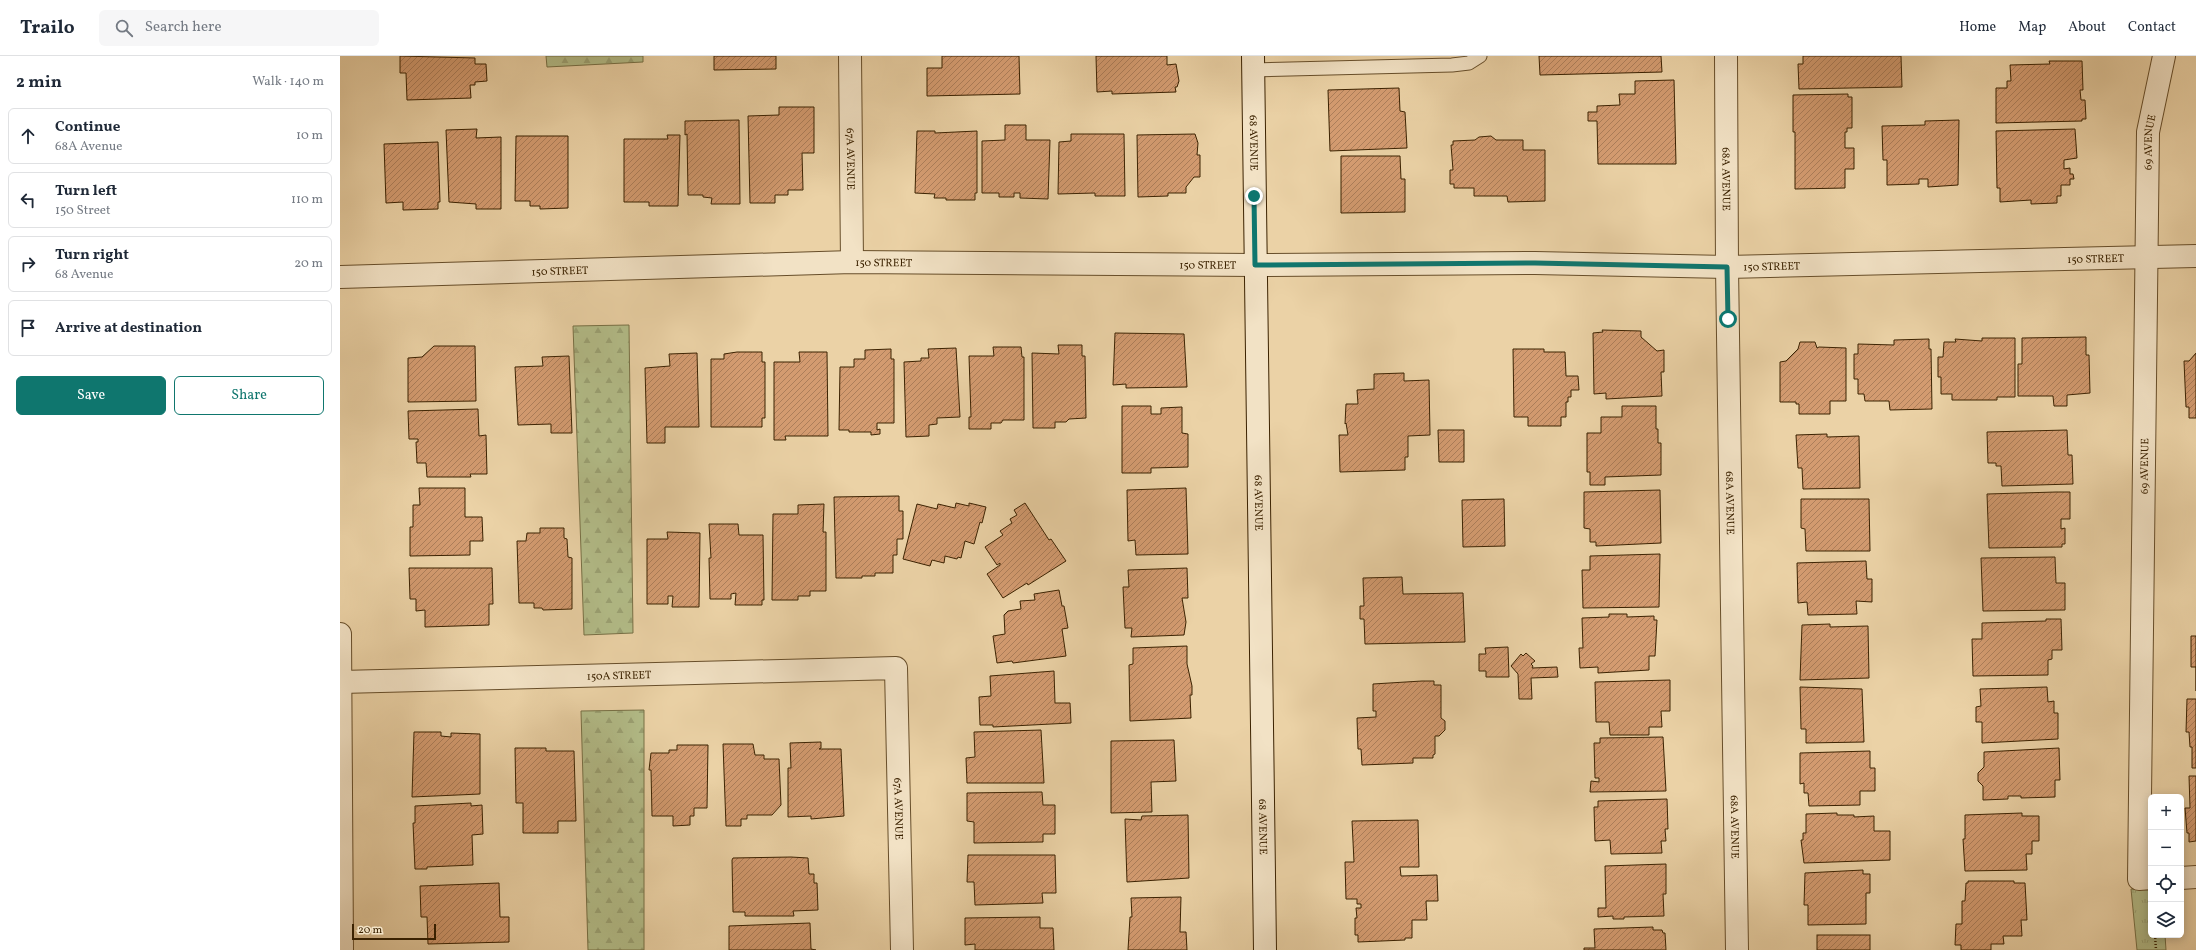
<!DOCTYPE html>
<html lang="en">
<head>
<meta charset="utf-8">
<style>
	body { margin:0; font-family:Vollkorn,serif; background:#f6f6f7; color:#1f2937 }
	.controls { position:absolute; right:12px; bottom:12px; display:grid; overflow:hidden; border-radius:6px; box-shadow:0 2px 10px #0003 }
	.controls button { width:36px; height:36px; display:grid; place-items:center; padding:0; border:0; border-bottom:1px solid #e0e1e3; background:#fff; color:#1f2937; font:20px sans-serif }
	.scale { position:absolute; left:12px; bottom:10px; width:84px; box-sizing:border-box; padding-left:4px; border:2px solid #3b2201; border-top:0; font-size:11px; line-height:14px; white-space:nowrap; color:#3b2201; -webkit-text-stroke:3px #f2e2c5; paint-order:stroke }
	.stop { position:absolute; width:12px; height:12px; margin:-9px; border:3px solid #0f766e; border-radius:50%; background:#fff }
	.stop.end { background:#0f766e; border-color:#fff; box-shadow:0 1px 4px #0008 }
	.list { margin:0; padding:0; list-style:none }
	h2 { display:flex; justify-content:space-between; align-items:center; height:52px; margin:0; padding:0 16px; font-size:17px }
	h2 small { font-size:13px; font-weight:400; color:#747a83 }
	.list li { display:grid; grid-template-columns:26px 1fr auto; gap:12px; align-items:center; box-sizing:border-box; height:56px; margin:0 8px 8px; padding:0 8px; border:1px solid #e0e1e3; border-radius:6px }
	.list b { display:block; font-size:15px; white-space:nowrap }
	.list p { margin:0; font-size:13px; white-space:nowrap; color:#747a83 }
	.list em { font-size:13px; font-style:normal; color:#747a83 }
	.actions { display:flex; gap:8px; padding:12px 16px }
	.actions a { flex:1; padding:9px 0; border:1px solid #0f766e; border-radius:6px; text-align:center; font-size:14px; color:#0f766e }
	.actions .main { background:#0f766e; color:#fff }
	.icon { flex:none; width:22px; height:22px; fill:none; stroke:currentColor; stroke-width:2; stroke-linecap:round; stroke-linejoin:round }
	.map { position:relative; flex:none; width:1856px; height:894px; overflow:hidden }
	header { display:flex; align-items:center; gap:24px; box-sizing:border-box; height:56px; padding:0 20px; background:#fff; border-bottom:1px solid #e0e1e3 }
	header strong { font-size:19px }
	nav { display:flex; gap:22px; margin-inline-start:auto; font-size:14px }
	.search { width:280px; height:36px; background:#f6f6f7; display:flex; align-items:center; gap:10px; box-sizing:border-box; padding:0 14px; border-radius:6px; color:#747a83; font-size:15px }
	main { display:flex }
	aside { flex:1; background:#fff }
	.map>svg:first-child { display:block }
</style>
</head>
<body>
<header>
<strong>Trailo</strong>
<div class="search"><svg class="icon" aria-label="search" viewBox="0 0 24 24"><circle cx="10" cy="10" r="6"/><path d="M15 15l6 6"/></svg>Search here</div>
<nav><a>Home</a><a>Map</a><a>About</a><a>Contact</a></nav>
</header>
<main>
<aside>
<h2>2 min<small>Walk · 140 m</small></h2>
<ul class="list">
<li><svg class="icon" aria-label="ahead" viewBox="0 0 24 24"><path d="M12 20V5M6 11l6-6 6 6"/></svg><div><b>Continue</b><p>68A Avenue</p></div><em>10 m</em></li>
<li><svg class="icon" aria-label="left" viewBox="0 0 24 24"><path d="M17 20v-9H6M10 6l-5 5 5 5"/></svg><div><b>Turn left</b><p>150 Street</p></div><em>110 m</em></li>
<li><svg class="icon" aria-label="right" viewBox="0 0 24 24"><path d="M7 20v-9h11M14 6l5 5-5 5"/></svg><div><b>Turn right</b><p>68 Avenue</p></div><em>20 m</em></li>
<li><svg class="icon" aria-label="arrive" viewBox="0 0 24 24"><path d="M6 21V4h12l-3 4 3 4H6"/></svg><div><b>Arrive at destination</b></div></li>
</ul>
<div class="actions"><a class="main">Save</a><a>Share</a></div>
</aside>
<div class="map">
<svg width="1856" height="894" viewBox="0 0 1856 894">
	<defs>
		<pattern id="grass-tufts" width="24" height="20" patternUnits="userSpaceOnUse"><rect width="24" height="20" fill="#b3bd89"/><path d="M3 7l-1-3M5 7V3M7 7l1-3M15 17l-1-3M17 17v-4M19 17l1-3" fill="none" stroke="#9ba274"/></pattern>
		<pattern id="forest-firs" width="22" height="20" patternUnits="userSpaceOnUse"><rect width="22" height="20" fill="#b3bd89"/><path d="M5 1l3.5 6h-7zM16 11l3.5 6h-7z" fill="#9ba274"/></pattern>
		<pattern id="building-hatch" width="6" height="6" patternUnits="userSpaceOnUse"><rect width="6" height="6" fill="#d39b70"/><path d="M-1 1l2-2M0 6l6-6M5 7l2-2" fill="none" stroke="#ac7e5a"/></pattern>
	</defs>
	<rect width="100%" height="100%" fill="#ebd2a6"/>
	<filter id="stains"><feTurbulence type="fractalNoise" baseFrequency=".005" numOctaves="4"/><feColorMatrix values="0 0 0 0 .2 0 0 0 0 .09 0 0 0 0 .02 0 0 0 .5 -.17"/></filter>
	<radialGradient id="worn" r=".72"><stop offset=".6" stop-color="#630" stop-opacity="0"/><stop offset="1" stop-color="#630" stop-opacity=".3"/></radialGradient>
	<path fill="url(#grass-tufts)" stroke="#777045" d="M1791,833L1811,834V879H1825L1826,894H1797Z"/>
	<g fill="url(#forest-firs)" stroke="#777045">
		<path d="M206,0H303V6L207,11Z"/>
		<path d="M289,269L293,577L244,579L233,270Z"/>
		<path d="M304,654V894H248L241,655Z"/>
	</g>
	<g fill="url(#building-hatch)" stroke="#3b2201">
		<path d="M60,0L135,2V8H146L147,25L135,26V29H130L131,42L67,44L66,17H60Z"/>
		<path d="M374,0H436V13L374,14Z"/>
		<path d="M602,0H679L680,38L587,40V12H602Z"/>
		<path d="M756,0H827V9L836,8L839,25L837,31H835L836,36L772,38V35L757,36Z"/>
		<path d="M1199,0H1321L1322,16L1200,19Z"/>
		<path d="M1463,0H1561L1562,31L1459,33L1458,8H1463Z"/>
		<path d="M1709,5H1742L1743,34H1740L1741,44H1745L1746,63H1742V65L1656,67V32H1667V25H1671L1670,9L1710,8Z"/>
		<path d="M1334,24L1336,108H1258L1257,65H1248V56H1257V50L1280,49L1279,38H1295V25Z"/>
		<path d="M1059,32L1060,55L1065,56L1067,92L990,95L988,34Z"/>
		<path d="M1508,38V41H1512V72H1507V76H1505V92H1514V113H1505V132L1455,133V76H1453V39Z"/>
		<path d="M439,51H474V97H462L463,134H448V139H435V147H410L408,60L439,59Z"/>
		<path d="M399,64L400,148H371L372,142L363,141V139H348L347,78L345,79V65Z"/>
		<path d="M1619,64L1618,129L1588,131V123H1579V128L1547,129V104H1543L1542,70L1585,69V65Z"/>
		<path d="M665,69H686V84H710L708,143L680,142V137H674V141H659V137H642V85L665,84Z"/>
		<path d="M137,73L136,82L161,81V153H136V148L109,146L106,74Z"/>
		<path d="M1735,73L1737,102L1724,104V113L1730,112V118H1733L1734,123H1730V129H1721V140H1717V147L1691,148V144L1660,146V132H1657L1656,75Z"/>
		<path d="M577,75H595V77L637,75V137H635V144H606V142H594L595,138L575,137Z"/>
		<path d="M731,78H784L785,140H755V137L718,138L719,86L731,85Z"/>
		<path d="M855,78L858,87L857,99H860V121H854L846,131V137H828V140L798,141L797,79Z"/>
		<path d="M327,79H340L338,150H309V146H284V83H328Z"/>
		<path d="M176,80H228V152L200,153V150H190V145H175Z"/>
		<path d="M1151,80L1156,84H1183V94H1205V145L1168,146L1167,140H1134V132H1114V128H1110V114H1113L1111,89H1113V85L1135,84L1139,81Z"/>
		<path d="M98,86L100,146H98V153L63,154V146L46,147L44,88Z"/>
		<path d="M1001,100H1060L1061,123H1065V156L1001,157Z"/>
		<path d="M1262,274L1301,275V281L1317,295L1324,294V316H1321L1322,340L1266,343V337L1254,338L1253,277L1263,276Z"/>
		<path d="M775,277L844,278L847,331L786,332V328L773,329Z"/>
		<path d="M1746,281V299H1749L1750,337L1727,339V350H1714L1713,340H1678V308H1682V282Z"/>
		<path d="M1642,282H1675V341H1657V344H1612V338H1601V321H1598V301H1603L1604,286H1616L1615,283L1642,285Z"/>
		<path d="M1589,283V293H1591L1592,353L1550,354L1549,345H1525L1524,338H1518V323H1514V298H1518V288L1554,289V284Z"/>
		<path d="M1460,286H1475L1477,292L1479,291L1506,292V345H1490V358H1459V348H1456V346H1440V306L1446,305L1458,293Z"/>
		<path d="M718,289H742V300H745L746,362L729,363L726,366H715V372H693L692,297L719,298Z"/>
		<path d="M94,290H135L136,345L68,346V302L82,301Z"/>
		<path d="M653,291H681L682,301H684V364H663L661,367H651V373H629V361H631L629,300H654Z"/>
		<path d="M616,292L620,361L597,362V368L589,369V380L566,381L564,306L581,305V302H589L588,293Z"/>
		<path d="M551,293V303H554V367H537V374L540,373V378L531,379V376H509V374H499L500,311H514V303H525V294Z"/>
		<path d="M1173,293H1204V296H1225L1226,320H1238L1239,334H1231V341H1228V346H1226V361H1221V370H1188V361H1174Z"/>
		<path d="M397,296H422V306H425V362H422V371H371V303H384V298Z"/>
		<path d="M459,296H487L488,380H445L446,384H434V306H460Z"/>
		<path d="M357,297L359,371H325V387H307L305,312L330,310L329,298Z"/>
		<path d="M1856,297V362H1849V351H1846L1844,305H1849Z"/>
		<path d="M229,300L232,377H211V368L178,369L175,311L203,310L202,301Z"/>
		<path d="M1064,317V325L1089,324L1090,379L1068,380V401H1065V414L1000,416L999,379H1008L1006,367L1005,368L1006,348H1018L1017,334L1034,333V318Z"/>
		<path d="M782,350H811V358H821V352L842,351V377L848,378V411L811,412V417H782Z"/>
		<path d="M1282,350H1316V373H1318V387H1321V419L1265,421V429H1250V416H1247V377H1261V361H1282Z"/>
		<path d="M138,353L139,380L146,379L147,418H130L131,421H87L86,407H77L76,386H78V383H69L68,355Z"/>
		<path d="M1098,374H1124V406H1099Z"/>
		<path d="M1727,374L1728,399H1732L1733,428L1662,430L1661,410H1656V407H1648L1647,376Z"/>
		<path d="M1487,378V381L1519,380L1520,432L1463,433L1462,412H1458L1456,379Z"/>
		<path d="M79,432H125V461H142L143,485H130V499L70,500V471H73V449H80Z"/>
		<path d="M846,432L848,498L796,499L795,484L788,485L787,434Z"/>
		<path d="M1320,434L1321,487L1256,490V486H1250V473L1244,472V436Z"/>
		<path d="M1716,436H1730V463H1721V473L1725,472V488H1722V491L1649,492L1647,438Z"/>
		<path d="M559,440V455H563V483H557V499H553V517H535V520H522V522H496L494,441Z"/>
		<path d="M1164,443L1165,490L1123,491L1122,444Z"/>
		<path d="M1461,443H1529L1530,495H1466L1465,473L1461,472Z"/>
		<path d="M616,447L629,450V447L646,451L642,467L640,466L634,488L625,485L621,502L618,501L617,503L605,500L604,507L592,504L590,510L563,503L577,448L597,453L598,448L615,452Z"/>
		<path d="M685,447L709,484L711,483L726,505L688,529L687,527L663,542L647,518L660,509V507L657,509L645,491L663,479L660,475L672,467L670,463L677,459L674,454Z"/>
		<path d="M484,448L483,476H486V535H470V540H458V544H432L433,458H458V449Z"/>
		<path d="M369,468H398L399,479H423L424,544H422V549H395L396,537L391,538V543H370L369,502H371Z"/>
		<path d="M200,472H224V482L227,483L228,501L232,502V553L203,554L202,552H194V547H179L177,485H186L187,477H200Z"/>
		<path d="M327,476L360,477L359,551H332L333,540H328V548H307V483H328Z"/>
		<path d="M1320,498L1319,551L1243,552L1242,514H1250V500Z"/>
		<path d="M1715,501L1716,527H1725V554L1643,555L1641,502Z"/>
		<path d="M1526,505L1527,523H1532V546L1516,545L1517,558L1468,559L1467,546L1458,547L1457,507Z"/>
		<path d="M69,512H152L153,548H149V569L85,571V554L76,555V543H70Z"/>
		<path d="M847,512L848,542H842L846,566L844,579L791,581L792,572H785L783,531H789L788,514Z"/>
		<path d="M1062,521L1063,538L1123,537L1125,586L1025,588L1024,563H1020V550H1024L1023,522Z"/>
		<path d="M719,534L722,550H724L728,572L722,573L726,600L673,607L672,605L657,607L653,580L665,578L664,559L668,555L681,553L680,545L695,544L694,538Z"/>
		<path d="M1269,558H1287V561L1314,560V564H1317L1315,600H1309V614L1258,617V611L1240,612L1239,592H1243L1242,562L1269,561Z"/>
		<path d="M1706,563H1721L1722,594H1712V603L1708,604V619L1633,620L1632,583H1642V567L1706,565Z"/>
		<path d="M1490,568V571L1528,570L1529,622L1460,624L1462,569Z"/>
		<path d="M1851,580H1856V635V611H1851Z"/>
		<path d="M847,590V608L852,630V639H850L851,662L790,665L789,609L793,608V592Z"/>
		<path d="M1168,591L1169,621H1146V615H1139V598H1146L1145,592Z"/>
		<path d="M1186,597L1195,605L1191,608L1193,610L1192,612L1217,611L1218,621L1191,622L1192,643H1179L1178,618L1171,610L1181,598L1183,600Z"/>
		<path d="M714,615L715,647H730L731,667L653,671V669H640L639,641L651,640L650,620Z"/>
		<path d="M1330,624V655H1321L1322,671H1309V679H1270L1269,666H1256L1255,626Z"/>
		<path d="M1082,625H1094V629H1101V662L1105,665V674L1099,680H1095V698L1093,699V702H1073V707L1022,709L1021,693H1018L1017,662L1036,661V655H1033V628Z"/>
		<path d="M1460,631L1522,633L1524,686L1466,687V673H1461Z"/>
		<path d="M1707,631L1708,646L1714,645V657H1718V683L1642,687V666H1636V651L1641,650L1640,633Z"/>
		<path d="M1847,643H1856V712H1852V691H1850L1849,676H1846Z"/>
		<path d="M701,674L704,727H627L626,702L635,701L634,676Z"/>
		<path d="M74,676H101V680L111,681V677L140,678V738L72,741Z"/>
		<path d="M1323,681L1326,735L1250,736L1251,725L1259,726V722H1255L1254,687H1260V682Z"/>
		<path d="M834,684L836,725L811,726L812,756L771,757V685Z"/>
		<path d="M481,686V692L479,693H501L504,760L471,763V760L448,761V712H451L450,687Z"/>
		<path d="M383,688H413L415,699H424V703H439L441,749L432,759H407V763H401V770H386Z"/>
		<path d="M337,689H368L367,752H354V760H350V769L333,770V760H312L311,714H309L311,697H329V694H337Z"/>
		<path d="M175,692H206V695H234L236,765H218V777H183V747H176Z"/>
		<path d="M1719,692L1720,724H1715V741L1681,742V740H1668V743L1643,744V730L1638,725V717L1644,711V696Z"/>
		<path d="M1530,695V712H1535V735H1520V749L1469,750L1468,737H1464V727L1460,728V697Z"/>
		<path d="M1849,720H1856V785L1849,786V777H1847L1845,752H1850Z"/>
		<path d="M702,736L703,749H715V778H703V786L634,787V766L627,765V737Z"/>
		<path d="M1327,743L1328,773H1325L1326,785H1321L1322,797L1271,798L1270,784L1255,785L1254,751H1258V745Z"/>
		<path d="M131,747V750L142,749L143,778L132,779L133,809L87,811V813H75L73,767H75V750Z"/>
		<path d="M1497,757V759H1514V761L1534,760V775H1550V804L1464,807L1461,784H1463V777H1466V758Z"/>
		<path d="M1682,757V760H1699V785H1692V798H1686L1687,814L1625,815L1623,783H1625V759Z"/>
		<path d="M848,759L849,822L787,826L785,763L801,764L802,760Z"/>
		<path d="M1078,764L1079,811H1060L1061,820L1097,819L1098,845H1086L1087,864H1072V882H1065V884L1018,886V879H1015V862H1017L1016,852H1021V848H1017V843H1006L1005,806H1014L1012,765Z"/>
		<path d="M628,799H715L716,837H702L703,847L635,849L634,826H627Z"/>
		<path d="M451,801L468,802L469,818H474V827H477L478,854L453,855L454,860H405V856H393L392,804L393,802Z"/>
		<path d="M1326,808V838H1323L1324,860L1284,861V863H1273V860L1258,861V852H1266L1265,810Z"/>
		<path d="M1523,814V818H1530V837H1526V868L1468,869V849H1464L1465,817Z"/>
		<path d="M1628,825H1674V827H1685L1687,864H1681L1682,880H1663L1664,888H1651V894H1621V889H1615L1616,868H1622V845H1625L1626,827H1628Z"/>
		<path d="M159,827L160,861H169V886L88,888L87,861H81L80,830Z"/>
		<path d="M841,841L840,876H846L847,894H788L790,861H792L791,842Z"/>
		<path d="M700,861V872H713L714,894H635V888L625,889V862Z"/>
		<path d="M470,867L471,893L476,894H389V870Z"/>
		<path d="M1313,871V874H1322L1323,877H1325L1326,894H1244V892H1255L1254,873Z"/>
		<rect x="1477" y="879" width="53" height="15"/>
	</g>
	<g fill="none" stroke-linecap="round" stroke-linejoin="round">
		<defs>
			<path id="lane" d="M913,14L1112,9L1129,7L1140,0"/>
			<g id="street">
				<path id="s1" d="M510,0L512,206"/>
				<path id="s2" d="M1386,0L1387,211L1397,894"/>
				<path id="s3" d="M0,221L512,206L915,209L1195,207L1387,211L1856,200"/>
				<path d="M0,578L2,894"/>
				<path id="s4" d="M1,626L556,612L562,894"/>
				<path id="s5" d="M1811,822L1799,823L1808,76L1824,0"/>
				<path d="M1841,822L1856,821"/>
			</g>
			<g id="secondary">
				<path id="s6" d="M913,0L925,894"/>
			</g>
		</defs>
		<use href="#lane" stroke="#674e2a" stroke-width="15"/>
		<use href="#street" stroke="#674e2a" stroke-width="24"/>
		<use href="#secondary" stroke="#3b2201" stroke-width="24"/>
		<path stroke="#3b2201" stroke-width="2.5" stroke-dasharray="1 2" stroke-linecap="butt" d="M1815,879L1816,894"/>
		<use href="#lane" stroke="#f2e2c5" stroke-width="13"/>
		<use href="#street" stroke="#f2e2c5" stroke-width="22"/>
		<use href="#secondary" stroke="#f2e2c5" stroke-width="22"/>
	</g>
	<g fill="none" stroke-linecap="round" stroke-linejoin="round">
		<path stroke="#0f766e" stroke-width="5" d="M914,140L915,209L1195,207L1387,211L1388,263"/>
	</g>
	<g text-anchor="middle" stroke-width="3" stroke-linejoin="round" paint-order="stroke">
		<g font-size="11" fill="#3b2201" stroke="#f2e2c5">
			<text dy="4" stroke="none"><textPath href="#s6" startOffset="87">68 AVENUE</textPath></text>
			<text dy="4" stroke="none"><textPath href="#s5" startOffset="749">69 AVENUE</textPath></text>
			<text dy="4" stroke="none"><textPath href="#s1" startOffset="103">67A AVENUE</textPath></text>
			<text dy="4" stroke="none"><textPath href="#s2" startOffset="123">68A AVENUE</textPath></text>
			<text dy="4" stroke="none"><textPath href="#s3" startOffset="1756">150 STREET</textPath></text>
			<text dy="4" stroke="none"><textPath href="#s3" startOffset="544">150 STREET</textPath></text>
			<text dy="4" stroke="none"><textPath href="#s3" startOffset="868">150 STREET</textPath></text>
			<text dy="4" stroke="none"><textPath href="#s3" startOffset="1432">150 STREET</textPath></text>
			<text dy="4" stroke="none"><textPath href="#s3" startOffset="220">150 STREET</textPath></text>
			<text dy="4" stroke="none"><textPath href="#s5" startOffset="425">69 AVENUE</textPath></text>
			<text dy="4" stroke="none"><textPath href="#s6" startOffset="447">68 AVENUE</textPath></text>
			<text dy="4" stroke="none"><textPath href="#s2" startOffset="447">68A AVENUE</textPath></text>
			<text dy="4" stroke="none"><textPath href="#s4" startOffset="278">150A STREET</textPath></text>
			<text dy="4" stroke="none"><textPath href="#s4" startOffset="696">67A AVENUE</textPath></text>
			<text dy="4" stroke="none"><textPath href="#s6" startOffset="771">68 AVENUE</textPath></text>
			<text dy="4" stroke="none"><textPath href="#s2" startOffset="771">68A AVENUE</textPath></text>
		</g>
	</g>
	<rect width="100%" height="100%" filter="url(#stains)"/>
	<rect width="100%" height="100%" fill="url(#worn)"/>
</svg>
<div class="controls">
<button>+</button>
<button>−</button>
<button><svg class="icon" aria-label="locate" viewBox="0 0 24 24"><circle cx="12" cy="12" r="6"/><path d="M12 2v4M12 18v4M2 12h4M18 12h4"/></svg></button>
<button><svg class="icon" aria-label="layers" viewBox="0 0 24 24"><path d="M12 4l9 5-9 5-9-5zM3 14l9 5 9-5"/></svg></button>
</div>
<div class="scale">20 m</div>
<div class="stop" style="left:1388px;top:263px"></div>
<div class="stop end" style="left:914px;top:140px"></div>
</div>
</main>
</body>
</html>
